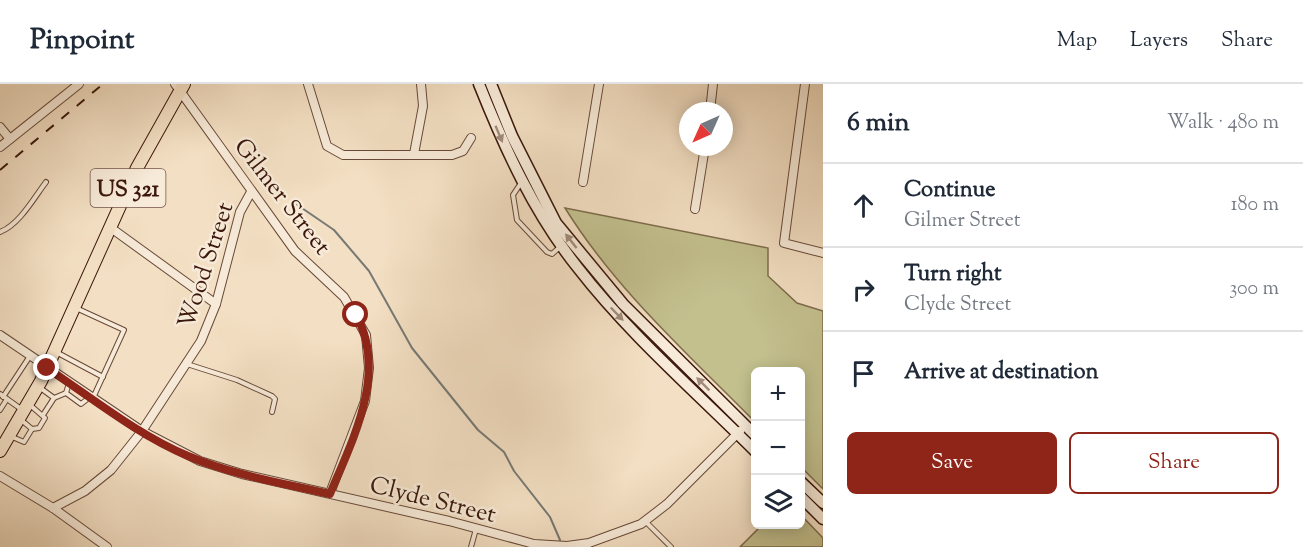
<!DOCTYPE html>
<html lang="en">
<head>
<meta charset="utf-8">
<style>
	body { margin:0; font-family:"Sorts Mill Goudy",serif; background:#f2f2f3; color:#1f2937 }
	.controls { position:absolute; right:18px; bottom:18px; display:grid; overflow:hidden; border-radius:9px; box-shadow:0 3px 15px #0003 }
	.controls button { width:54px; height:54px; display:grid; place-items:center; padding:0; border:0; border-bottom:2px solid #e0e1e3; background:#fff; color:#1f2937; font:30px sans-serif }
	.compass { position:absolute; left:679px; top:18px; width:54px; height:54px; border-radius:50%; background:#fff; box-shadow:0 3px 15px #0003; rotate:225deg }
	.stop { position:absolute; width:18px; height:18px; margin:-14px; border:4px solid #8f2418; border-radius:50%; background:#fff }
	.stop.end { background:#8f2418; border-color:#fff; box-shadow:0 2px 6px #0008 }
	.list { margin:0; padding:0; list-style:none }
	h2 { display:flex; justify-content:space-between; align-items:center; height:78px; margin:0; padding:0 24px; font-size:26px }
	h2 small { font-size:20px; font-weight:400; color:#747a83 }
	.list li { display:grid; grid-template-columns:39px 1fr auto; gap:18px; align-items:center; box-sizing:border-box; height:84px; padding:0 24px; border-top:2px solid #e0e1e3 }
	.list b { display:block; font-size:22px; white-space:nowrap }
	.list p { margin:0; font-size:20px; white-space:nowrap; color:#747a83 }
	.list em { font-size:20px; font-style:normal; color:#747a83 }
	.actions { display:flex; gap:12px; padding:18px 24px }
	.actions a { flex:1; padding:14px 0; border:2px solid #8f2418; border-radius:9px; text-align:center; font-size:21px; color:#8f2418 }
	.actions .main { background:#8f2418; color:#fff }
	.icon { flex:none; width:33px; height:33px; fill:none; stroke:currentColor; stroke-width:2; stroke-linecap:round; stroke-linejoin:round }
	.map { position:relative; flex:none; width:823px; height:463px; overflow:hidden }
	header { display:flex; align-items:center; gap:36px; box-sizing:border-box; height:84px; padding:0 30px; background:#fff; border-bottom:2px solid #e0e1e3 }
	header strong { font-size:28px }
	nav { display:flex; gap:33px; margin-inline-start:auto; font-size:21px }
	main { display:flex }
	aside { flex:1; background:#fff }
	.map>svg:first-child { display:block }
</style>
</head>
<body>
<header>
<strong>Pinpoint</strong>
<nav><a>Map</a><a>Layers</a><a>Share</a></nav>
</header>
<main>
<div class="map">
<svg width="823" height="463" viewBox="0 0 823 463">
	<rect width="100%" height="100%" fill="#f3dfc3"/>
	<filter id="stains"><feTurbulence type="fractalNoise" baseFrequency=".00333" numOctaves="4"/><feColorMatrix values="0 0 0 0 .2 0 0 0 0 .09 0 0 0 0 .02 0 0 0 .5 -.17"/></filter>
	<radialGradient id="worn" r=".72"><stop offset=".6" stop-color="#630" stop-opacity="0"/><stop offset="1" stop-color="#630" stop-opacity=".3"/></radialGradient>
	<g fill="#c3c08e" stroke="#7e6c4c" stroke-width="1.5">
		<path d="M565,124L768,164V192L797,219L823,227V405L801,383L800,288H756L755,338C688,270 616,206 565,124Z"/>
		<path d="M801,431L823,454V463H740L762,441L800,440Z"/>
	</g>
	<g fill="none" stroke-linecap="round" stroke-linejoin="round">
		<path stroke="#767974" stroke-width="2" d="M296,120L334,146L369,187L412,264L478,346L504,368L514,387L550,433L560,456"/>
		<defs>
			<g id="lane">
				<path d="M521,99L513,111L517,136L547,168L552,170L561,162"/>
				<path d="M0,148C19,141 34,114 46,98"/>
				<path d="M76,224L124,246L93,314"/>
				<path d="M56,268L103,293"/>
				<path d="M187,280L237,296L272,312L275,315L272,328"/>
				<path d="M69,299L66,309L81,320L90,313"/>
				<path d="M39,303L54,314L43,331"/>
				<path d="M0,310L21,325"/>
				<path d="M3,313L30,272"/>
				<path d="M54,314L66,309"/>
				<path d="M30,321L45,334L39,344L32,345"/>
				<path d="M0,326L7,315"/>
				<path d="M10,352L24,358L32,345L20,335"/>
				<path d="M646,438L671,463"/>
				<path d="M471,463L476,445"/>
			</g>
			<g id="street">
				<path d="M175,0L295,167L344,213L366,251L369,284L365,317L330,409"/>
				<path d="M308,0L327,62L343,71H452L463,67L471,54"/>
				<path d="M805,0L784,159L823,169"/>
				<path d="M710,27L713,0"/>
				<path d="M0,43L10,55"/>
				<path d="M0,63L79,0"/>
				<path d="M414,70L423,22L421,0"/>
				<path d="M583,98L599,0"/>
				<path d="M695,125L705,63"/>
				<path d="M111,144L216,220"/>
				<path d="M0,251L142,347L200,377L242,390L449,437L534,460L567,462L589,459L641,440L667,420L740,347"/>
				<path d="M0,392L53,424L107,463"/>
				<path d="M53,424L85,407L111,386L142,347L201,257L216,220L240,128L251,108"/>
			</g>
			<g id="secondary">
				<path d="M479,0C505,65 534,129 578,184C630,251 696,308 756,368"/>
				<path d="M491,0L512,52L556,139L623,220L756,352"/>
				<path d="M800,397L823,419"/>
				<path d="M800,412L823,435"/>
			</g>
			<path id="primary" d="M0,367L41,297L137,84L184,0"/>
		</defs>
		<use href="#lane" stroke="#684938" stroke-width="6"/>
		<use href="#street" stroke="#684938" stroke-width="10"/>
		<use href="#secondary" stroke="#3a170a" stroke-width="13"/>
		<use href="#primary" stroke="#3a170a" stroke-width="14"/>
		<use href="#lane" stroke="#f7ead8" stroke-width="4"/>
		<use href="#street" stroke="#f7ead8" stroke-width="8"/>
		<use href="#secondary" stroke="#f7ead8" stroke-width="10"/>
		<use href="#primary" stroke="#f3dfc3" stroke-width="12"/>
		<path stroke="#3a170a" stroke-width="2" stroke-dasharray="10 10" stroke-linecap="butt" d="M0,86L103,0"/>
	</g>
	<defs><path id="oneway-solid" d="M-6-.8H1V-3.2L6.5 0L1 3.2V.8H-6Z" transform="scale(1.5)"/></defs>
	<g fill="#a28b7b">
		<use href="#oneway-solid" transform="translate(499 50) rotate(67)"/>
		<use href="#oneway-solid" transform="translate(571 157) rotate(-128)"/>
		<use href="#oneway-solid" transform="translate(617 230) rotate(46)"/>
		<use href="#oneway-solid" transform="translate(703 300) rotate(-135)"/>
	</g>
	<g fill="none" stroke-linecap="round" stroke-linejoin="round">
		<path stroke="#8f2418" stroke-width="8" d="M47,284C92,314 138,351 188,372C233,391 282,399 330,410C353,355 388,288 356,231"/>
	</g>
	<g text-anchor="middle" stroke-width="5" stroke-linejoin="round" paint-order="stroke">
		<rect fill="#f7ead8" stroke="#735648" stroke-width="1.5" x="90.5" y="85" width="75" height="38" rx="4.5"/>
		<g font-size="22" font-weight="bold" fill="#3a170a">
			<text x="128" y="112">US 321</text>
		</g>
		<g font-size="24" fill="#3a170a" stroke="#f7ead8">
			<text transform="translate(283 112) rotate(52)" y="8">Gilmer Street</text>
			<text transform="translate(205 181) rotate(-72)" y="8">Wood Street</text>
			<text transform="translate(433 415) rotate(14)" y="8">Clyde Street</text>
		</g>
	</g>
	<rect width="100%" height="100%" filter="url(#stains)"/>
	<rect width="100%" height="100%" fill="url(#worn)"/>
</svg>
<div class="controls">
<button>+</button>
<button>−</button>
<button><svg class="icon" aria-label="layers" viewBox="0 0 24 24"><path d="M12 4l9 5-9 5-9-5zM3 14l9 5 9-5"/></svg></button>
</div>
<svg class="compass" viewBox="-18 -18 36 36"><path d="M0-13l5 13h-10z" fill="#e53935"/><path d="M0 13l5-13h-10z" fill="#747a83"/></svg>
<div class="stop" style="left:356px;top:231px"></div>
<div class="stop end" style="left:47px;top:284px"></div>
</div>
<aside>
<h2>6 min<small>Walk · 480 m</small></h2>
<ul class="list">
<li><svg class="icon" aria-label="ahead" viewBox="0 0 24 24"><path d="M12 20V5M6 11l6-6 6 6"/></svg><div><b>Continue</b><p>Gilmer Street</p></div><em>180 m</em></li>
<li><svg class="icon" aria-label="right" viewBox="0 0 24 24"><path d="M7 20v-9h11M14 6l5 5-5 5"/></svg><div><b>Turn right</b><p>Clyde Street</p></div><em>300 m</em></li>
<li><svg class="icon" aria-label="arrive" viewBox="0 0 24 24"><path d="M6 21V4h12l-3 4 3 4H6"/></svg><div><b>Arrive at destination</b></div></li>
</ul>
<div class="actions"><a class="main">Save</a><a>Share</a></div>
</aside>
</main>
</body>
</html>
